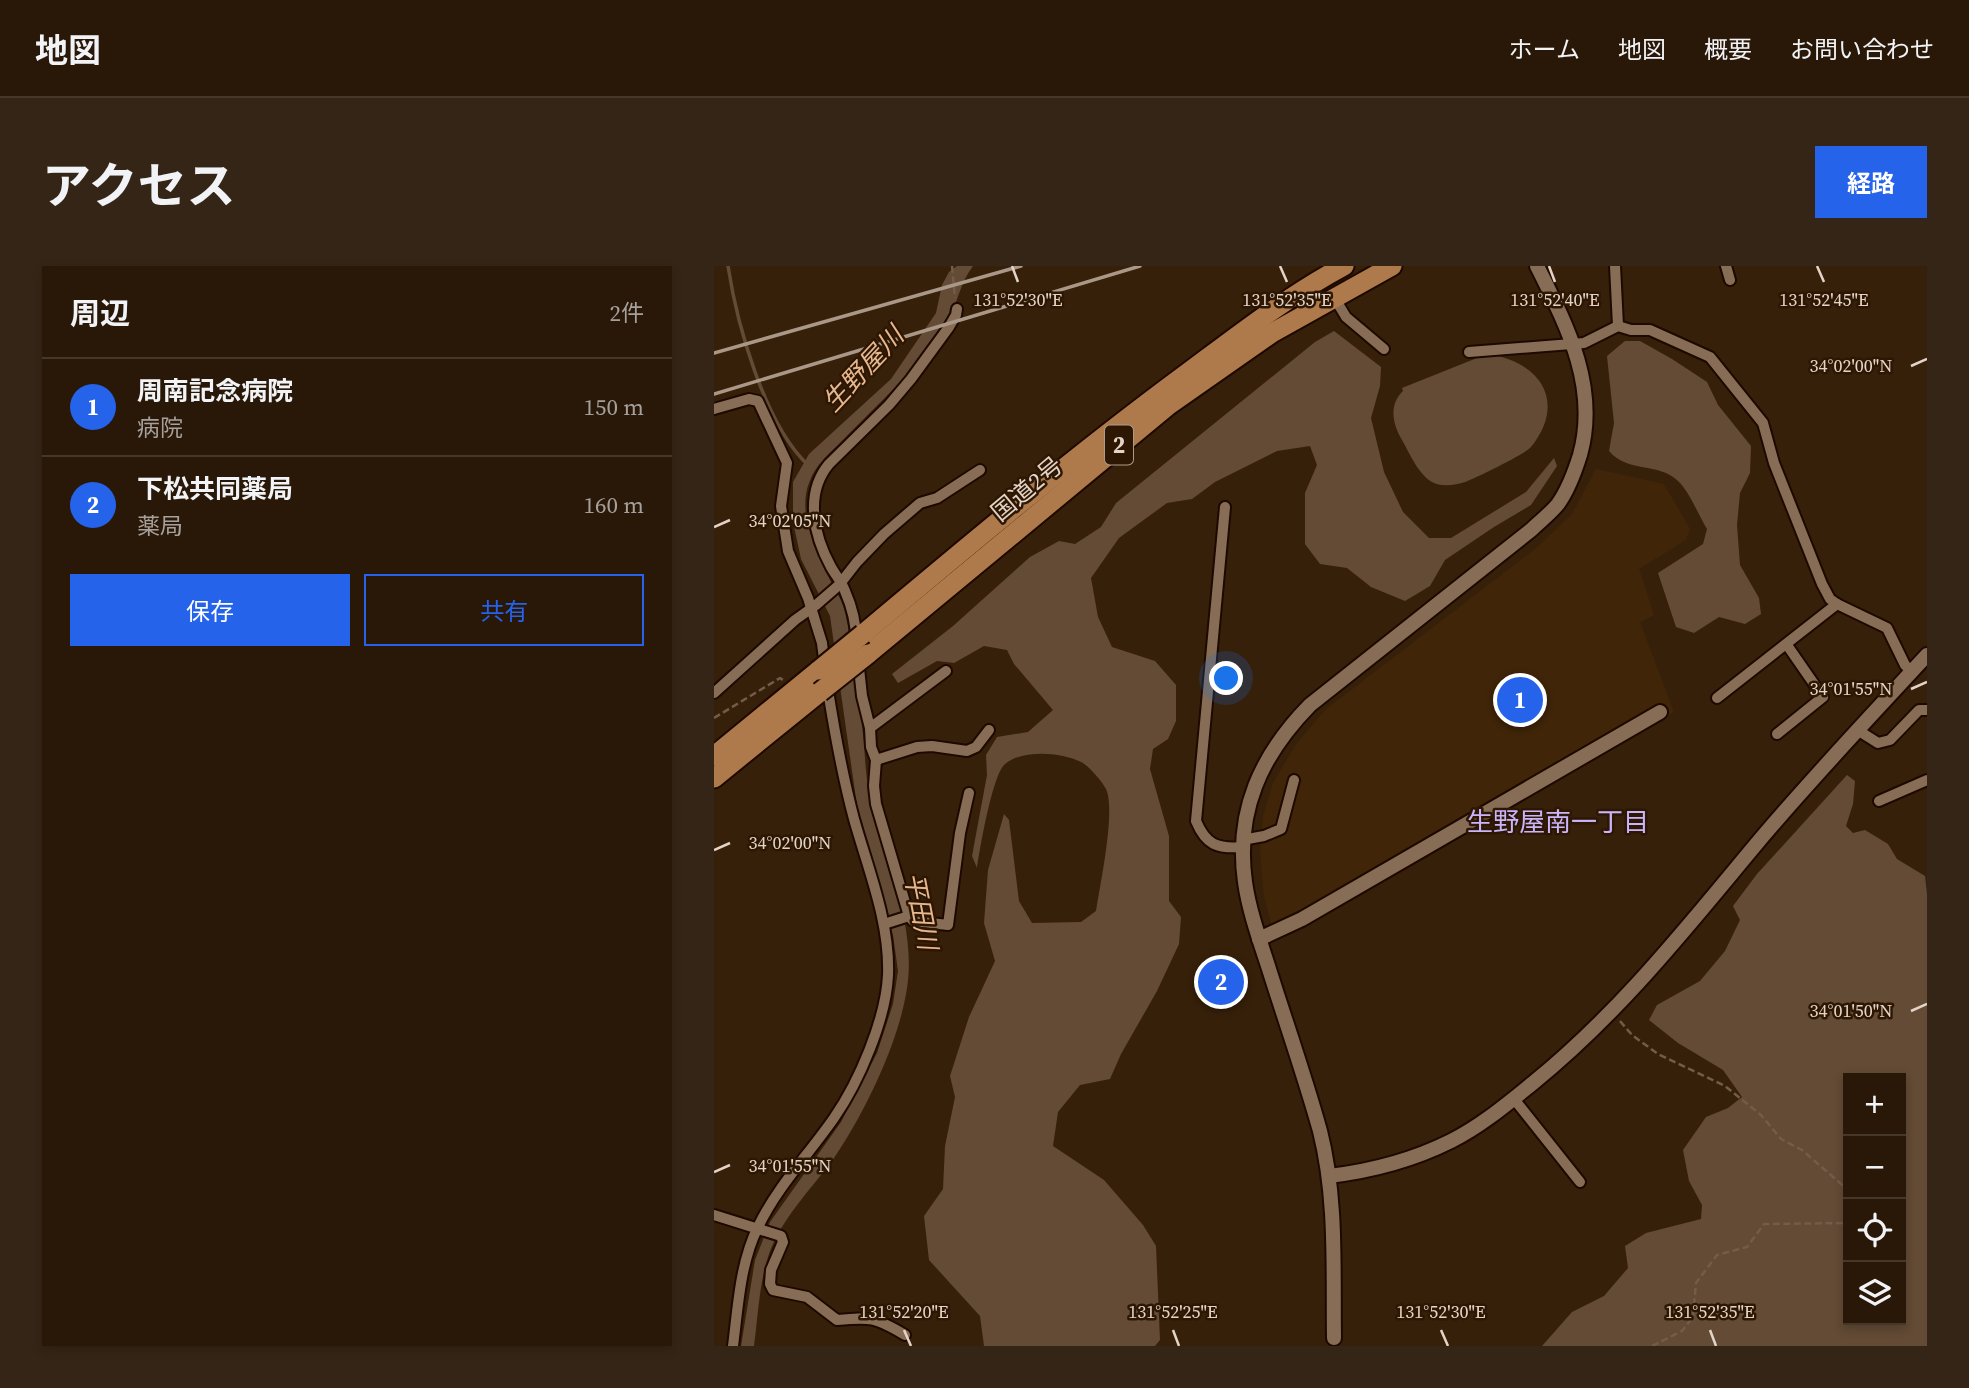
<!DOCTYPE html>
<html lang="ja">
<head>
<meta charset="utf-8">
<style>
	body { margin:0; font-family:"Source Serif 4","Noto Sans JP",serif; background:#352516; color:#f1f3f6 }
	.controls { position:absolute; right:21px; bottom:21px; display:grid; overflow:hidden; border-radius:0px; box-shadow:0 4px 10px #0003 }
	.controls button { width:63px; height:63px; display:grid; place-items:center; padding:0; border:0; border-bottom:2px solid #453729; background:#291808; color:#f1f3f6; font:35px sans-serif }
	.you { position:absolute; left:513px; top:413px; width:24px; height:24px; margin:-18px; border:5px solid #fff; border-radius:50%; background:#1a73e8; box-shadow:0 0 0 10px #1a73e833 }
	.badge { display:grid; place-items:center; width:46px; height:46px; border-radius:50%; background:#2563eb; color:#fff; font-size:23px; font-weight:700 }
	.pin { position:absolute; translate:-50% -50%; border:4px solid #fff; box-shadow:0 2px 7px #0006 }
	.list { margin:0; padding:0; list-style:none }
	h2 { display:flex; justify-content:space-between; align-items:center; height:91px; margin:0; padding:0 28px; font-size:30px }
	h2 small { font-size:23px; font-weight:400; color:#a5a09c }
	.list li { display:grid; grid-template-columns:46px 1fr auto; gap:21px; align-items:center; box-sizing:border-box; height:98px; padding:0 28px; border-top:2px solid #453729 }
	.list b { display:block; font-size:26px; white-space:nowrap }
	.list p { margin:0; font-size:23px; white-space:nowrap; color:#a5a09c }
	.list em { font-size:23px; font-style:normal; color:#a5a09c }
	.actions { display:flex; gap:14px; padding:21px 28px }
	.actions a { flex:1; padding:16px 0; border:2px solid #2563eb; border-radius:0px; text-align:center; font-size:24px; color:#2563eb }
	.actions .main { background:#2563eb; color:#fff }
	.icon { flex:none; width:38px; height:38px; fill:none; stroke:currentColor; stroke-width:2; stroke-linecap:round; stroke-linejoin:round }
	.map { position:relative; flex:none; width:1213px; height:1080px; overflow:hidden; border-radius:0px }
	header { display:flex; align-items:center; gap:42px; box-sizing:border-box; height:98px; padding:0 35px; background:#291808; border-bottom:2px solid #453729 }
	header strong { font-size:33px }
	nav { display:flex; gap:38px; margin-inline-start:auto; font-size:24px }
	.intro { display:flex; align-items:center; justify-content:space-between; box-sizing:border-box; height:168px; padding:0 42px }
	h1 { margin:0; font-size:49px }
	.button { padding:18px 32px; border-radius:0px; background:#2563eb; color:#fff; font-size:24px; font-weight:700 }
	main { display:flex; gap:42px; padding:0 42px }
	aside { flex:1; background:#291808; border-radius:0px; box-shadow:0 4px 10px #0003 }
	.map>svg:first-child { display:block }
</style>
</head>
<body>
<header>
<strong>地図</strong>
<nav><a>ホーム</a><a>地図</a><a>概要</a><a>お問い合わせ</a></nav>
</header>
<div class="intro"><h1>アクセス</h1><a class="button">経路</a></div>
<main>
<aside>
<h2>周辺<small>2件</small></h2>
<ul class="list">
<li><span class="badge">1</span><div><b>周南記念病院</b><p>病院</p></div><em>150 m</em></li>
<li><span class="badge">2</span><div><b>下松共同薬局</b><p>薬局</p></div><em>160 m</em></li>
</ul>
<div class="actions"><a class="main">保存</a><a>共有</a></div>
</aside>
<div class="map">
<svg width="1213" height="1080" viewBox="0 0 1213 1080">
	<rect width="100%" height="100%" fill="#37200a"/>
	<path fill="#402508" d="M882,203L950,218L976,263L972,274L925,303L940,349L926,356L960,446L766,560L562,674L550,631L546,584L549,550L559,517L583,477L611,444L820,284L858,248Z"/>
	<g fill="#634b35" fill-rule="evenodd">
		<path d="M620,65L667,101L666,120L657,152L670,206L689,246L715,272H737L812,226L840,192L843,200L817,239L780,261L731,294L716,320L691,335L657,321L633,302L606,298L591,278V227L603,199L596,180L563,185L501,216L478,233L453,237L405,272L377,312L384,351L398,381L441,395L462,419V455L454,473L439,483L436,503L455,570V635L467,651L465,678L443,725L407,788L396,813L366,819L344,846L339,880L390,914L429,959L442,980L446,1074L441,1080H270L266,1050L215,994L210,950L229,923L231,880L241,831L236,810L255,751L281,695L270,657L274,604L290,548L295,554L305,635L318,657L367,656L382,645C386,619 402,544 392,523C388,515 374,499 367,496C347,486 307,483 290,499C278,512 266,582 263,602L258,590L273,509L272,489L283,471L314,466L339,444L300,398L293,384L270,380L240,397L223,395L184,417L178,408L239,360L316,291L345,275L361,278L387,261L402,237L601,76Z"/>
		<path d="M911,75H926L958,93L993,116L1004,139L1037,180L1036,207L1026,227L1023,259L1026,299L1045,332L1047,348L1031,358L1005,351L980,367L962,361L944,307L989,278L993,263C985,250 975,225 964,215C945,196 913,207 895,185L900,157L893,90Z"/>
		<path d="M1133,509L1141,515L1139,538L1132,560L1139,567L1151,564L1174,578L1183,593L1211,610L1213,628V1080H828L858,1046L890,1030L914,1002L911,980L932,967L987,953L988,939L975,915L969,884L992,851L1014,842L1028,831L1009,804L964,777L935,754L943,739L986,715L1011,685L1026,654L1019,640L1043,608ZM1134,812H1187V1054H1134Z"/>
	</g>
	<g fill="#634b36">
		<path d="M243,0H259C246,17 244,36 234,54C209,98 163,139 128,175C115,188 101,199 95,217C83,248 103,286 116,314C121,324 129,335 131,346C141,389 145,433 150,477C151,494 152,513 156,530C170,595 205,660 192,728C183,780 150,848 120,892C97,924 67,952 54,991C45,1019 44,1051 40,1080H27L41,994L56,956L127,856L163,787L179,738L184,705L179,669L145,554L116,350L87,293L79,256V216L95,188L177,113L222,47L228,19L235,6Z"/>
		<path d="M773,88C825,95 854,135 817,181C811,188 762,212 751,216C742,219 729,221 720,217C705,210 696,188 688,174C679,159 674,139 689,125L688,122Z"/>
	</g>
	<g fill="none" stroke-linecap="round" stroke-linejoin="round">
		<path stroke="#634b36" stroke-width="3.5" d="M14,0C23,59 51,159 94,199"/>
		<defs>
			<g id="minor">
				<path d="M901,0L904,60"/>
				<path d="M1012,0L1016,14"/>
				<path d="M620,31L632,51L670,83"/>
				<path d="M755,86L870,77L904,60L917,64H936L996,91L1049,157L1060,197L1108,318L1116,333L1123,338L1173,362L1191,399L1198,406"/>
				<path d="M0,143L35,133L44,135L73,197L67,240L74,285L94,332L108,377L111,402"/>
				<path d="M511,241L482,555C492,579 503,583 529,581"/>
				<path d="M142,373C142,356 138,341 131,325C128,316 122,310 117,301C100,270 90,228 115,198L175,139L197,113L235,61L242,49L243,43"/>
				<path d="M144,393L148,430L156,462"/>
				<path d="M232,405L156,462L157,481L162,494L160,520L162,538L195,650L199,655L234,659L246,567L255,527"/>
				<path d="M0,427L81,354L102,339L125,319L143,296L170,268L206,237L223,232L266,204"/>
				<path d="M1003,432L1123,338"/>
				<path d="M1145,465L1164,477L1176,474L1205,444H1213"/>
				<path d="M1063,468L1109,431L1073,379"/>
				<path d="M162,494L203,481L218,480L253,485L262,481L275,464"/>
				<path d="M1165,535L1213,514"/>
				<path d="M528,574L550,570L567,563L580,514"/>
				<path d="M170,658L195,650"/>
				<path d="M800,833L866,916"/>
				<path d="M0,949L67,970L69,976L57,1004L56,1018L59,1024L93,1031L123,1054C157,1051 161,1051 191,1069"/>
				<path d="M19,1080C24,1041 26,997 44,961C63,921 95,888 120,852C145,816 172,753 174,709C176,656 154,603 140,553C128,508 120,463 113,418"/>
			</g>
			<g id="tertiary">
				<path d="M545,673L588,653L946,446"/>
				<path d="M615,910C657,905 699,894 737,875C767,860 793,838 819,817C905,747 969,666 1039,582C1094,516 1155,452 1213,389"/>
				<path d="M620,1072C619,1003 623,932 606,865C591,811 572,757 555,703C546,675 535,645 531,616C521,545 547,489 596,439L817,264C825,256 836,248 844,238C854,224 861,205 866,189C885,121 853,60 823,0"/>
			</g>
			<g id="trunk">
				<path d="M149,368C255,279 361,190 472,108C523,70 574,30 630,0"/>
				<path d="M154,388L455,139L558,67L678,0"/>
				<path d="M0,490L105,404"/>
				<path d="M0,512L106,426"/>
			</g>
		</defs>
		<use href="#minor" stroke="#1d0900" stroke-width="14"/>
		<use href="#tertiary" stroke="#1d0900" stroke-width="18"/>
		<use href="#trunk" stroke="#1d0900" stroke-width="23"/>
		<g stroke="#715d4a" stroke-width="2.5" stroke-dasharray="7 3.5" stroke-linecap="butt">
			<path d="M238,0L241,32"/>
			<path d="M0,452L66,412L69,414"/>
			<path d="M906,755L918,769L944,788L1011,820L1047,849L1067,873L1088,884L1134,924"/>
			<path d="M938,1080L968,1065L979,1051L982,1017L1003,989L1033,981L1050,958L1134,957"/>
		</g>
		<use href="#minor" stroke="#886d56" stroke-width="10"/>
		<use href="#tertiary" stroke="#886d56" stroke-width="14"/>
		<use href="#trunk" stroke="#ae7a4b" stroke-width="19"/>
		<g stroke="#a99787" stroke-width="3.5">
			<path d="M0,87L307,0"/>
			<path d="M0,128L426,0"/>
		</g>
		<defs>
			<g id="trunk-bridge">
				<path d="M105,404L149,368"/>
				<path d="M106,426L154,388"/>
			</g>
		</defs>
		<use href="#trunk-bridge" stroke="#1d0900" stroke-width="23" stroke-linecap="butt"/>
		<use href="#trunk-bridge" stroke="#ae7a4b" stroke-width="19"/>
	</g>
	<path fill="none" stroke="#e3d4c7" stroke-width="2.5" d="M298,0L304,16M566,0L573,16M835,0L841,16M1103,0L1110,16M1197,100L1213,93M0,261L16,254M1197,423L1213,416M0,584L16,577M1197,745L1213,738M0,906L16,899M190,1064L197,1080M459,1064L465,1080M727,1064L734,1080M996,1064L1002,1080"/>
	<g text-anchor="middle" stroke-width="5" stroke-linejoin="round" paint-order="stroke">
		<rect fill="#2d1702" stroke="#ac9b8c" stroke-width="2" x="391" y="159.5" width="28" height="39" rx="5"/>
		<g font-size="23" font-weight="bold" fill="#e3d4c7">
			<text x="405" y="187">2</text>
		</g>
		<g font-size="24" fill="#e3d4c7" stroke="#2d1702">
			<text transform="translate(313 223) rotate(-40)" y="8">国道2号</text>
		</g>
		<g font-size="26" font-style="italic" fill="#e7b88f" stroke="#2d1702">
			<text transform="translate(149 103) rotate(-47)" y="9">生野屋川</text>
			<text transform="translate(207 645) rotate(79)" y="9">平田川</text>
		</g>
		<g font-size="26" fill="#c8b5fc" stroke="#2d1702">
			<text x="844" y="565">生野屋南一丁目</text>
		</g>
	</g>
	<g font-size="18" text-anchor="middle" fill="#e3d4c7" stroke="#2d1702" stroke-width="5" stroke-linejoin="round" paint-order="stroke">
		<text x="573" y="40">131°52'35"E</text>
		<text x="841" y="40">131°52'40"E</text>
		<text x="304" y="40">131°52'30"E</text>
		<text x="1110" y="40">131°52'45"E</text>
		<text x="1137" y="106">34°02'00"N</text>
		<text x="76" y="261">34°02'05"N</text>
		<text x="1137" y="429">34°01'55"N</text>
		<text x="76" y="583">34°02'00"N</text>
		<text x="1137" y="751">34°01'50"N</text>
		<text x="76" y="906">34°01'55"N</text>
		<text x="190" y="1052">131°52'20"E</text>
		<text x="459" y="1052">131°52'25"E</text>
		<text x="727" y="1052">131°52'30"E</text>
		<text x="996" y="1052">131°52'35"E</text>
	</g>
</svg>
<div class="controls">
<button>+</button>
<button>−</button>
<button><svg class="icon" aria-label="locate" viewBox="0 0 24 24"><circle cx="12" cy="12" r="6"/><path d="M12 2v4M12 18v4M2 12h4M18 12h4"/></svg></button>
<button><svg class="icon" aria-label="layers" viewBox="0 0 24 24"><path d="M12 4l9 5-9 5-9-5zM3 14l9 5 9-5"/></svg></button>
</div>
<div class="you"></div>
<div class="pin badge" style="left:806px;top:434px">1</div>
<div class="pin badge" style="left:507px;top:716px">2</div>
</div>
</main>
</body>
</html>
